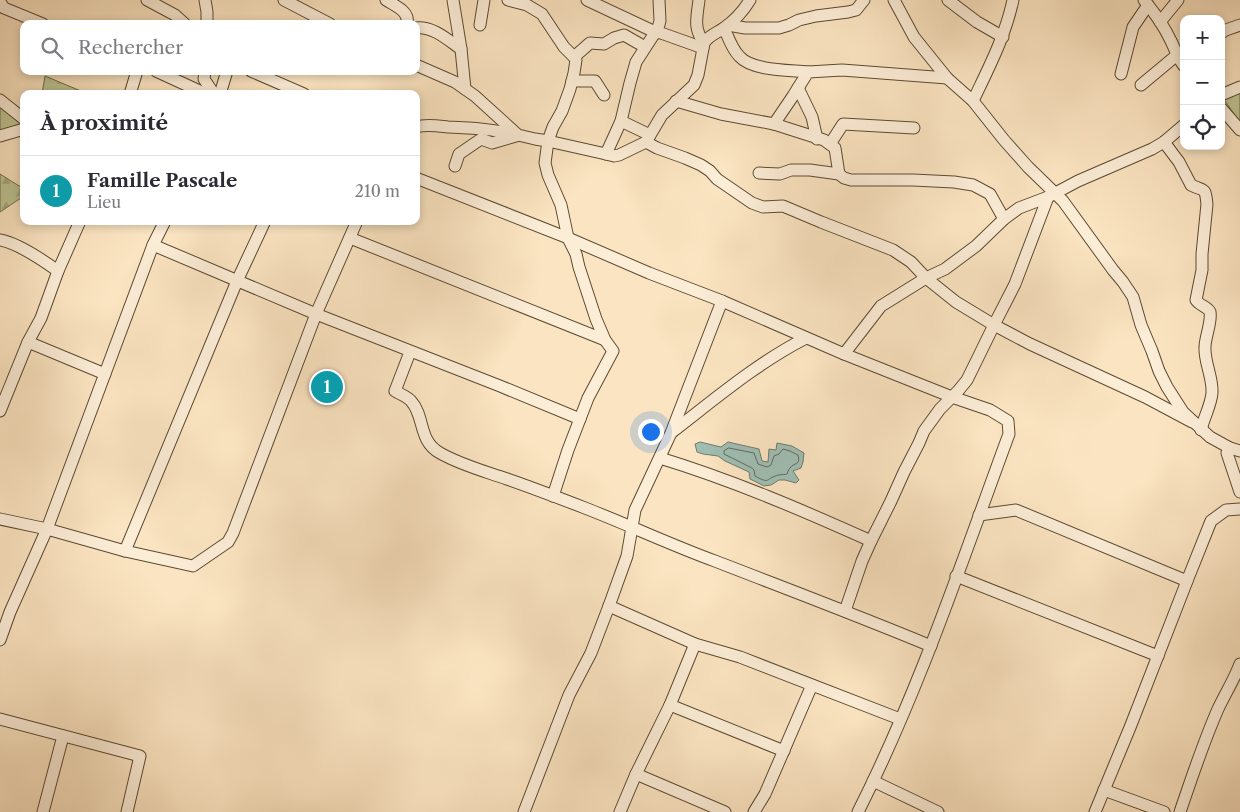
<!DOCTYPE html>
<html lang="fr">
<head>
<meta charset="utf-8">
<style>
	body { margin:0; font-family:"Libre Caslon Text",serif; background:#f7f7f7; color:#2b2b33 }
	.controls { position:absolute; right:15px; top:15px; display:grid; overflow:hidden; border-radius:10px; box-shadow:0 2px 8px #0003 }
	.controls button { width:45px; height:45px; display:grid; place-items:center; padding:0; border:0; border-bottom:1px solid #e1e1e2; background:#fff; color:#2b2b33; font:25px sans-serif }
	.you { position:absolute; left:650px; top:431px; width:18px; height:18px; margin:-12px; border:4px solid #fff; border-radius:50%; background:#1a73e8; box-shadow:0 0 0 8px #1a73e833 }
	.badge { display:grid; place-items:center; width:32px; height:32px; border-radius:50%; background:#0f766e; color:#fff; font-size:16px; font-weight:700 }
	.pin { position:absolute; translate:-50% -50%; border:2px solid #fff; box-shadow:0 1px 5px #0006 }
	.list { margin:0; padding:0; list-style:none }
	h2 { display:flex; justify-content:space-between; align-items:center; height:65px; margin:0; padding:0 20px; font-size:21px }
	h2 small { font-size:16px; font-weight:400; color:#7c7c81 }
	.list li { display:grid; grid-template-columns:32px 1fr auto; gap:15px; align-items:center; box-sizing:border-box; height:70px; padding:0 20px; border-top:1px solid #e1e1e2 }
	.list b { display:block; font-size:19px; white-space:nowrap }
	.list p { margin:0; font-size:16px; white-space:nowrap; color:#7c7c81 }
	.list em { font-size:16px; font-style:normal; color:#7c7c81 }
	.icon { flex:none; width:28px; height:28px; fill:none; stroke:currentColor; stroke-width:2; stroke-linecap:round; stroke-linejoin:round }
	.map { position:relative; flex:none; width:1240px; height:812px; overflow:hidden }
	.search { position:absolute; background:#fff; box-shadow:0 2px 8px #0003; left:20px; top:20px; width:400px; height:55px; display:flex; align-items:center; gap:12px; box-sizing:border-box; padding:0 18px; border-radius:10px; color:#7c7c81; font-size:19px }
	.panel { position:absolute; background:#fff; box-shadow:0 2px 8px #0003; left:20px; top:90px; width:400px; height:135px; border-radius:10px }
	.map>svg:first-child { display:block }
</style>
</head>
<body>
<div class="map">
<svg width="1240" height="812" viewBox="0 0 1240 812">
	<defs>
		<pattern id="forest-firs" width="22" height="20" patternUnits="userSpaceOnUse" patternTransform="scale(1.25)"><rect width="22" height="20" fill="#bec493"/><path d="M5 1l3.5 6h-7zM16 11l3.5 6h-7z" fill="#a3a87d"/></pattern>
	</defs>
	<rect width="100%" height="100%" fill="#fbe4c1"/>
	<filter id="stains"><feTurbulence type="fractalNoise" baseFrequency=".004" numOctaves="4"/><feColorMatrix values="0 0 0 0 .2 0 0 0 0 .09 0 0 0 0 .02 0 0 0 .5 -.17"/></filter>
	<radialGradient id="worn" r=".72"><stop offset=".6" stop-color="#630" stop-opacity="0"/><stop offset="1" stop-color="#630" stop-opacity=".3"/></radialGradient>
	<g fill="url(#forest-firs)" stroke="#726e4a">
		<path d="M45,76L88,94H42Z"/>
		<path d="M1240,89V122L1222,97Z"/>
		<path d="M0,103L24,121V127L0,134Z"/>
		<path d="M0,174L24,189V196L0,212Z"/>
	</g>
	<path fill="#9fbeb4" stroke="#6f7b6d" d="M700,442L721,447L728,442L759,449L762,461L768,462L769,449L776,450L777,443L792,446L804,453L803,462L801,468L793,471L799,480L796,483L785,480H779L771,485L764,486L750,479L749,472L725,461L718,456L703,454L697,452L695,444Z"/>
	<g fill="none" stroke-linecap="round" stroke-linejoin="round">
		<path stroke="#636a5b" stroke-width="1" d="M729,448L754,453L758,464L767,467L771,465L774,456L779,454L783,449L790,451L798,455C801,466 794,462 790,468C788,470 788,472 787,474C785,475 782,474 779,475C765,478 771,485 755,476L754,470L752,468L724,454V451Z"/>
		<defs>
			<g id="minor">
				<path d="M147,0L175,15L185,24"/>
				<path d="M205,0L207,12V24"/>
				<path d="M284,0L330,24"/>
				<path d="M386,0C395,6 410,11 407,24"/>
				<path d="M453,0L461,49L465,89"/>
				<path d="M508,0L527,5L542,14L564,47L574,57L576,60L574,73L570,89L562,111L553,127L548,141L545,163L548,175L561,205L568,238L576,254L579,267L596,319L605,340L613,351L588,398L568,450L553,496"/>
				<path d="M587,0L655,32L661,33L703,48"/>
				<path d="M699,0C697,17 693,28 704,43"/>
				<path d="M894,0L914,37L947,78L973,101L1004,140L1028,167L1063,201L1113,270L1123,282L1133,297L1141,325L1152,351L1159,371L1167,387L1183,412L1210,437L1230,448L1240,451"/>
				<path d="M948,0L977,22L1003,37"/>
				<path d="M1144,0C1154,12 1164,26 1171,41C1175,49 1178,59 1184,66"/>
				<path d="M0,2L4,8L43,24"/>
				<path d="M1160,22L1178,0"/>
				<path d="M480,25L484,0"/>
				<path d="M728,25L745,28H779L789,25L799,20L816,16L848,12L856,10L864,0"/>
				<path d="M416,28C433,26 448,40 461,49"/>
				<path d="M724,28C728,37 732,49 739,56C752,71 789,70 808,72"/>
				<path d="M1221,33L1226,30L1240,25"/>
				<path d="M574,57L590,43L604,44L614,38L624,35L645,47"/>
				<path d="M416,65L455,82L475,96L518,135L535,139L548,141L606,154L614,156L619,155L646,142L662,115L694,85L698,75L704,43C709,35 717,33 724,28C734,21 744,10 750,0"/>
				<path d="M156,71L206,94"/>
				<path d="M205,71L204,79L214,94"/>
				<path d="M251,71L304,94"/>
				<path d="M1121,74L1133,27L1148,5"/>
				<path d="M572,81H595L604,95"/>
				<path d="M1141,85L1177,55"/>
				<path d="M798,88L812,117L817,139"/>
				<path d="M130,94L137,71"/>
				<path d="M220,94L227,71"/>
				<path d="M1221,95L1240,87"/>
				<path d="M0,100L24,119"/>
				<path d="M676,101L721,114L774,124L793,96L808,72L842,70L947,78"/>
				<path d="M973,101C989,67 1005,37 1013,0"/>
				<path d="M1221,108L1240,130"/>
				<path d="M621,121L650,135"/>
				<path d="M774,124L824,140L835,148L839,174L844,178L851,180H913L954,182L973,185L990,194L1004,219"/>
				<path d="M416,127C427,124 438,126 448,127C471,128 494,129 516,135"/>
				<path d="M0,136L24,129"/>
				<path d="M646,142L657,148L685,158L701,165L710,171L717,179L752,203L763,207L783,206L821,222L893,250L911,262L926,278L956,302L994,325L1030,344L1145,397L1192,422"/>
				<path d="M1164,142L1179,162L1191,185C1205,192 1205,186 1207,204L1202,254V270L1196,300C1199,305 1208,307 1210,312C1212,322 1205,337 1205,347C1204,362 1213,377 1212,393C1211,405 1204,417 1201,430"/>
				<path d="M830,144L843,124L914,128"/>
				<path d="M606,154L621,121L630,83L636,62L658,28L660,21L659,0"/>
				<path d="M455,166L459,154L481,139L492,143L516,136"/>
				<path d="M759,173L780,174L791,170H810L839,174"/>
				<path d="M416,178L568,238L649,273L722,301L844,354L952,397L990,410L1008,421L1009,434C962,561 919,691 858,812"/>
				<path d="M350,238L605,340"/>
				<path d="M0,240C17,243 44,261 58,271"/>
				<path d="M153,245L316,314L500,386L580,419"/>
				<path d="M28,342L105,374"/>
				<path d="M410,352L395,391C400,394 408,397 411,401C425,416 418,441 440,453C461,465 484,471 507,479C533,488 559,498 585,508C629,525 671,545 715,561C787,589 859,616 931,646"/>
				<path d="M844,354L881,306L926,278L945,269L976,246L1004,219L1019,208L1048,197L1078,181L1152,149L1164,142L1184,125"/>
				<path d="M0,411L28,342L41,318L58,271L80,221"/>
				<path d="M672,432C715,399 757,363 806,338"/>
				<path d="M1230,448L1227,453L1240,492"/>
				<path d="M660,458C732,480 802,510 871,541"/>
				<path d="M979,515L1016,510L1187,581"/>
				<path d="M0,519L47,529L125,551L193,566L228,542L233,533L316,314L357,221"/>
				<path d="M125,551L237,281L265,221"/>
				<path d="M956,576L1158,656"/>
				<path d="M609,606L695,644L740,657L900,719"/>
				<path d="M845,611L862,561L871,541L891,501L904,472L919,443L924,431L940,409L958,391L967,380L994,325L1015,284L1048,197"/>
				<path d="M0,640L10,612L47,529L153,245L165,221"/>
				<path d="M670,705L784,751"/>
				<path d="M0,719L140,756L127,812"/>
				<path d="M636,774L725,812"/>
				<path d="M873,781L938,812"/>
				<path d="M1104,790L1164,812"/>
				<path d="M43,812L63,736"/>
				<path d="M524,812L569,695L591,653L609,606L627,556L635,510L671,433L722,301"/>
				<path d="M620,812L636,774L670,705L695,644"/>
				<path d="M754,812L765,794L812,685"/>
				<path d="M1095,812L1131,725L1187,581L1211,521L1226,510L1240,509"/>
				<path d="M1180,812C1192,777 1203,743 1218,709C1225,694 1234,680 1240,664"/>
			</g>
		</defs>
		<use href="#minor" stroke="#5c4a32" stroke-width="13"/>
		<use href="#minor" stroke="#fcedd7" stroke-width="11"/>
	</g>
	<rect width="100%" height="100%" filter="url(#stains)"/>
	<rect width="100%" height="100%" fill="url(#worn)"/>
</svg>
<div class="controls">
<button>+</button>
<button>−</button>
<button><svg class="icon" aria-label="locate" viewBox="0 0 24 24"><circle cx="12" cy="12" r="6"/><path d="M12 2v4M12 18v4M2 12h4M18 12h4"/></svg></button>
</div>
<div class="you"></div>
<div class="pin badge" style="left:327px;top:387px;background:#0f9aa8">1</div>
<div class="search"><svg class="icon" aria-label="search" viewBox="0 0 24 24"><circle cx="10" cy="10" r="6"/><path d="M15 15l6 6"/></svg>Rechercher</div>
<section class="panel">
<h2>À proximité<small></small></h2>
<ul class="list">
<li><span class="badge" style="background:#0f9aa8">1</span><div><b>Famille Pascale</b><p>Lieu</p></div><em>210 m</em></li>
</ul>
</section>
</div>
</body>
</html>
